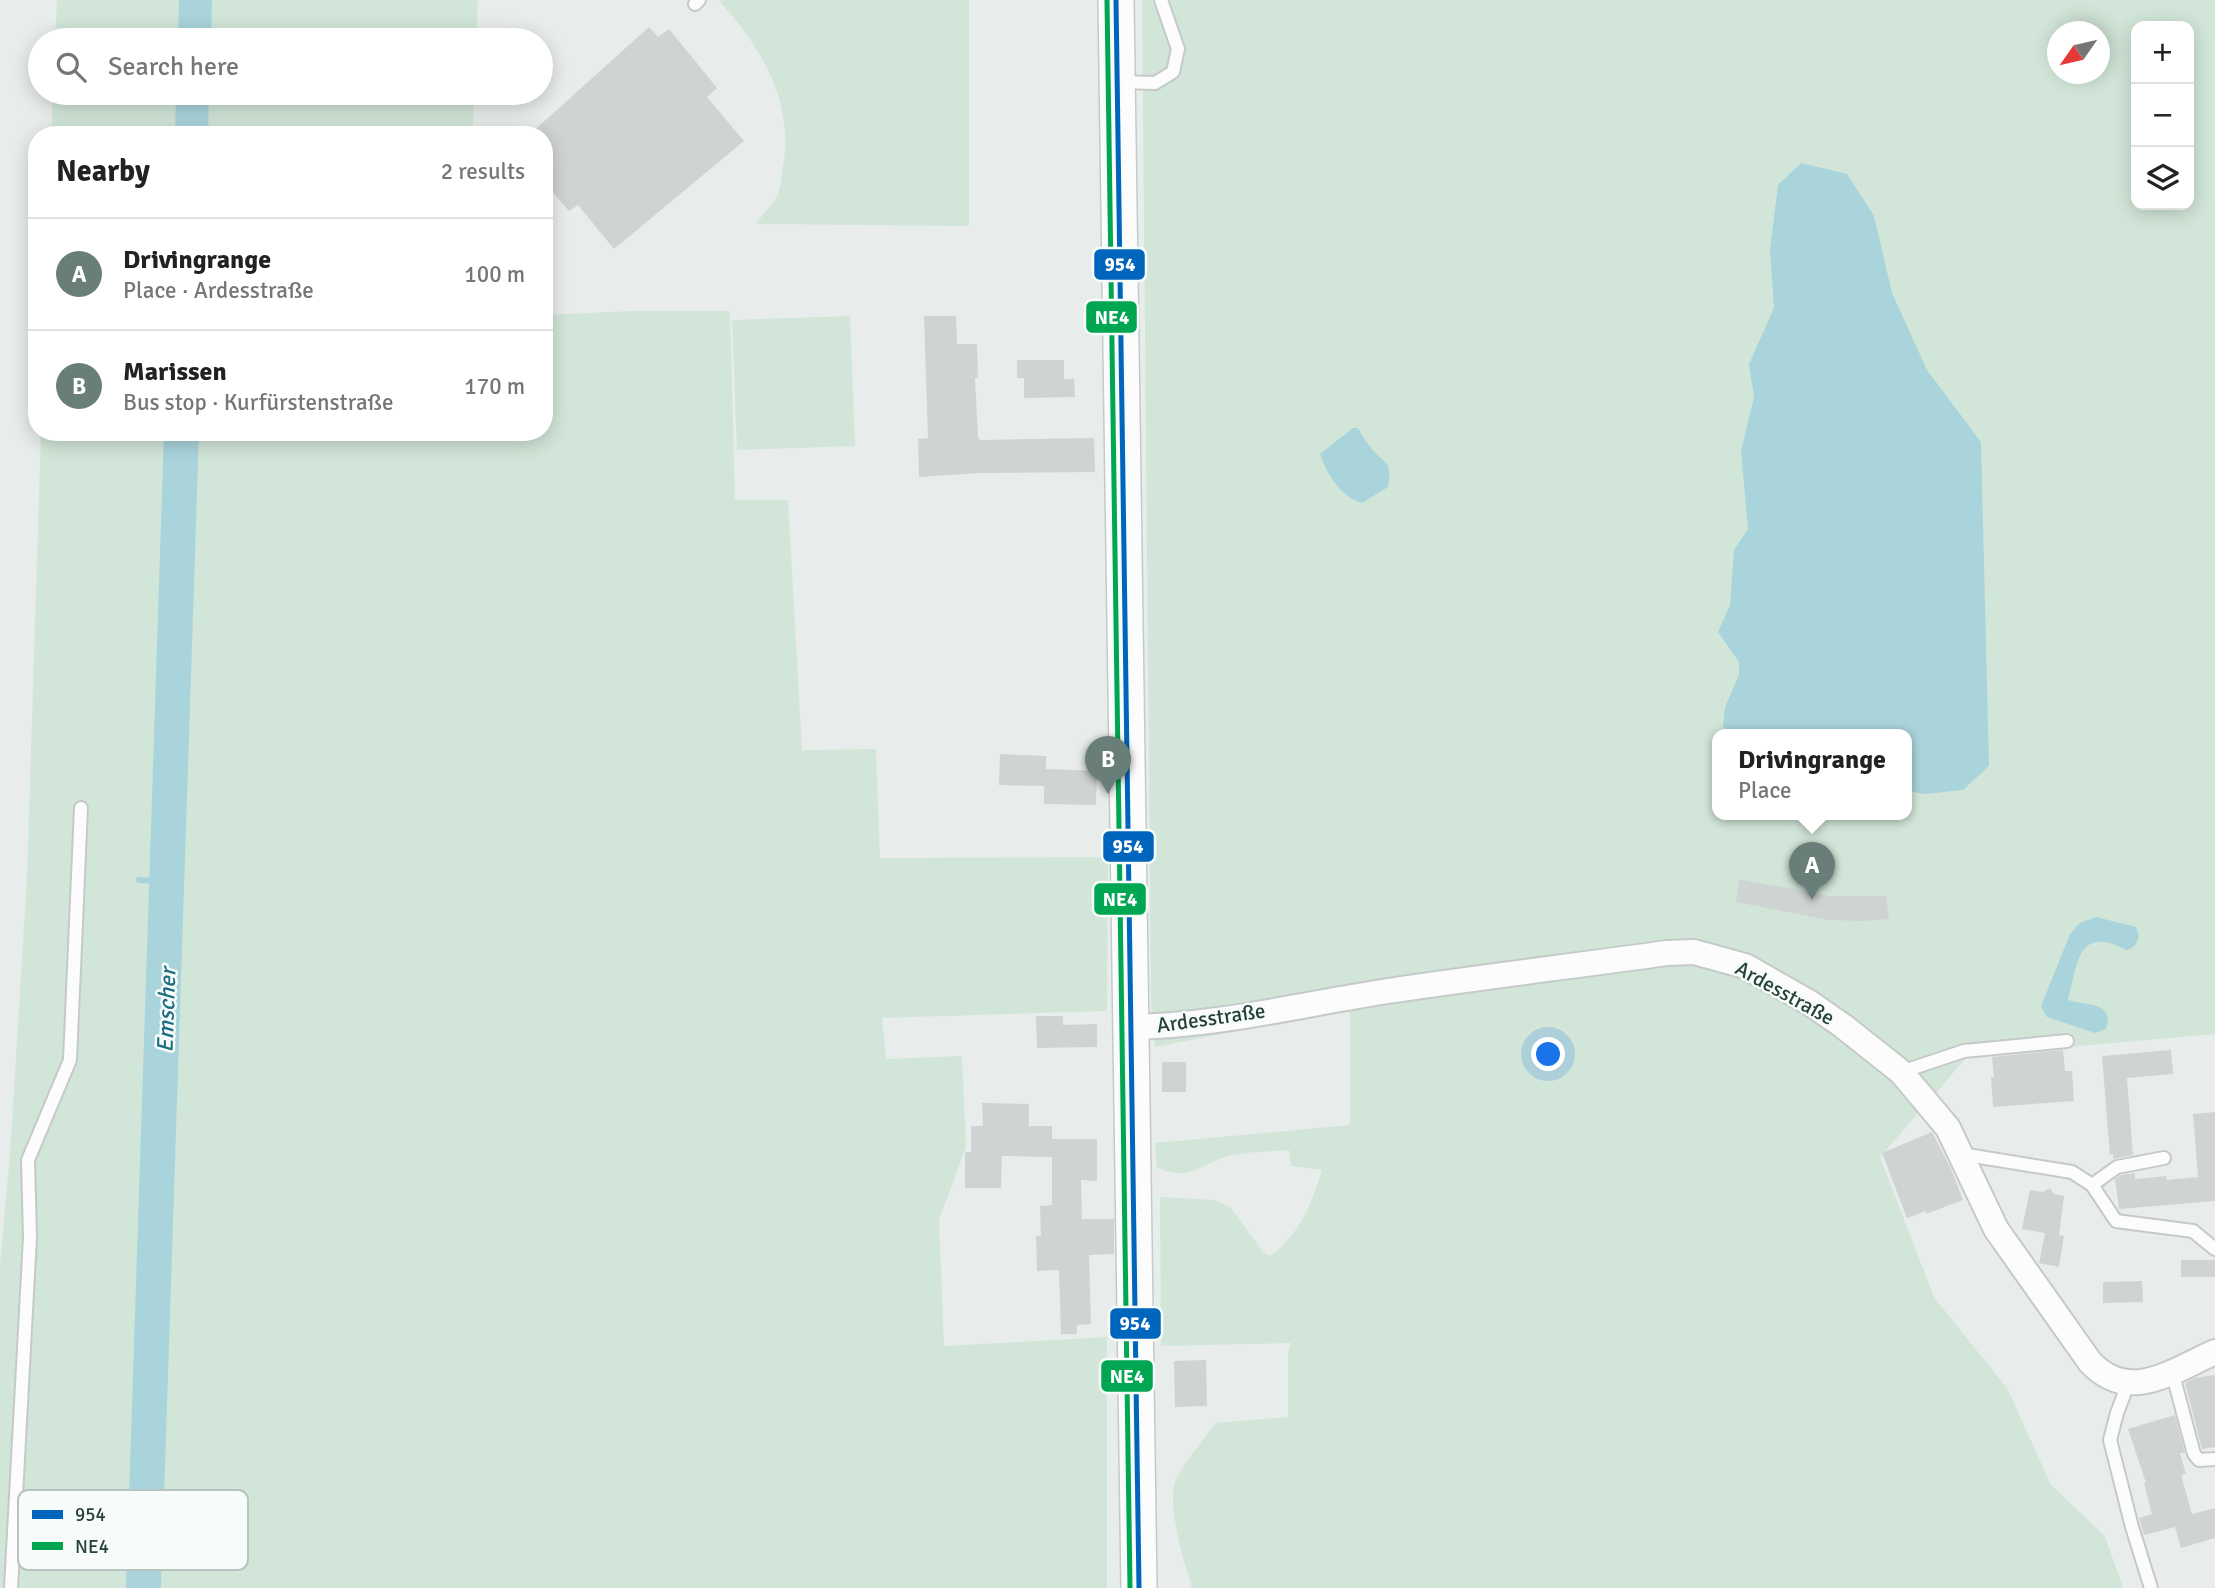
<!DOCTYPE html>
<html lang="en">
<head>
<meta charset="utf-8">
<style>
	body { margin:0; font-family:Signika,sans-serif; background:#f6f6f6; color:#222 }
	.controls { position:absolute; right:21px; top:21px; display:grid; overflow:hidden; border-radius:14px; box-shadow:0 4px 18px #0003 }
	.controls button { width:63px; height:63px; display:grid; place-items:center; padding:0; border:0; border-bottom:2px solid #e0e0e0; background:#fff; color:#222; font:35px sans-serif }
	.compass { position:absolute; left:2047px; top:21px; width:63px; height:63px; border-radius:50%; background:#fff; box-shadow:0 4px 18px #0003; rotate:236deg }
	.you { position:absolute; left:1549px; top:1055px; width:24px; height:24px; margin:-18px; border:5px solid #fff; border-radius:50%; background:#1a73e8; box-shadow:0 0 0 10px #1a73e833 }
	.badge { display:grid; place-items:center; width:46px; height:46px; border-radius:50%; background:#697e78; color:#fff; font-size:23px; font-weight:700 }
	.pin { position:absolute; translate:-50% -58px; filter:drop-shadow(0 2px 4px #0008) }
	.pin::after { content:''; position:absolute; top:37px; width:24px; height:21px; background:inherit; clip-path:polygon(0 0,100% 0,50% 100%) }
	.popup { position:absolute; left:1712px; top:729px; width:200px; height:91px; box-sizing:border-box; display:grid; place-content:center; border-radius:14px; background:#fff; filter:drop-shadow(0 2px 5px #0005); font-size:23px; white-space:nowrap; color:#767676 }
	.popup b { font-size:26px; color:#222 }
	.popup::after { content:''; position:absolute; left:50%; top:100%; margin-left:-14px; border:14px solid transparent; border-top-color:#fff }
	.list { margin:0; padding:0; list-style:none }
	h2 { display:flex; justify-content:space-between; align-items:center; height:91px; margin:0; padding:0 28px; font-size:30px }
	h2 small { font-size:23px; font-weight:400; color:#767676 }
	.list li { display:grid; grid-template-columns:46px 1fr auto; gap:21px; align-items:center; box-sizing:border-box; height:112px; padding:0 28px; border-top:2px solid #e0e0e0 }
	.list b { display:block; font-size:26px; white-space:nowrap }
	.list p { margin:0; font-size:23px; white-space:nowrap; color:#767676 }
	.list em { font-size:23px; font-style:normal; color:#767676 }
	.icon { flex:none; width:38px; height:38px; fill:none; stroke:currentColor; stroke-width:2; stroke-linecap:round; stroke-linejoin:round }
	.map { position:relative; flex:none; width:2215px; height:1588px; overflow:hidden }
	.search { position:absolute; background:#fff; box-shadow:0 4px 18px #0003; left:28px; top:28px; width:525px; height:77px; display:flex; align-items:center; gap:18px; box-sizing:border-box; padding:0 24px; border-radius:38px; color:#767676; font-size:26px }
	.panel { position:absolute; background:#fff; box-shadow:0 4px 18px #0003; left:28px; top:126px; width:525px; height:315px; border-radius:28px }
	.map>svg:first-child { display:block }
</style>
</head>
<body>
<div class="map">
<svg width="2215" height="1588" viewBox="0 0 2215 1588">
	<rect width="100%" height="100%" fill="#e8edeb"/>
	<g fill="#d1e6d8" fill-rule="evenodd">
		<path d="M57,0H478L476,40H55Z"/>
		<path d="M724,0H969V226L756,224C762,215 771,207 776,198C780,191 781,180 782,172C796,105 763,49 719,1Z"/>
		<path d="M1142,0H2215V1034L1968,1056L1880,1157L1934,1297L2007,1388L2051,1485L2105,1536L2123,1588H1192C1184,1562 1167,1507 1175,1482C1181,1466 1205,1438 1215,1423L1288,1417V1353L1291,1343L1161,1346L1160,1197L1215,1200L1231,1208L1263,1252L1270,1256C1299,1236 1312,1203 1322,1170L1291,1166L1289,1150C1270,1152 1248,1151 1229,1156C1197,1164 1195,1182 1157,1168L1155,1143L1350,1125V1009L1155,1047L1151,1002ZM2136,26H2189V205H2136ZM2058,32H2100V74H2058ZM1717,734H1906V814H1717Z"/>
		<path d="M53,93H474L473,135H51Z"/>
		<path d="M632,311H730L735,500H788L802,750L876,749L880,858L1108,857L1107,1011L882,1018L886,1059L962,1056L966,1147L939,1220L944,1346L1107,1337V1588H0V1265L10,1154L27,878L41,432H544V315Z"/>
		<path d="M850,316L855,446L737,450L732,320Z"/>
	</g>
	<g fill="#a9d4db">
		<path d="M179,0H212L211,40H178Z"/>
		<path d="M176,93H209L208,135H175Z"/>
		<path d="M1801,163L1847,174L1874,216L1892,293L1927,370L1981,442L1989,766L1963,790L1925,794L1907,791L1906,734H1728L1723,727L1725,707L1739,675V662L1718,632L1730,605L1734,550L1748,529L1741,451L1754,397L1749,364L1774,308L1770,250L1778,185Z"/>
		<path d="M1353,428H1358C1362,435 1366,442 1371,448C1385,465 1393,461 1388,487L1362,503C1340,496 1328,476 1320,454Z"/>
		<path d="M164,432H199L161,1588H126Z"/>
		<path d="M2096,917L2136,927L2139,936C2136,944 2135,948 2126,950C2078,923 2077,965 2068,1000C2086,1006 2115,1001 2106,1029L2095,1033L2047,1017L2041,1006L2070,934L2080,923Z"/>
	</g>
	<g fill="none" stroke-linecap="round" stroke-linejoin="round">
		<path stroke="#a9d4db" stroke-width="6" d="M139,880L155,881"/>
	</g>
	<g fill="#cfd4d2">
		<path d="M649,27L658,37L669,29L717,88L707,97L744,141L614,249L578,205L569,211L544,182V135H529Z"/>
		<path d="M924,316H956L957,344H977L978,378H975L978,437L980,440L1094,438L1095,472L981,473L919,477L918,439L928,438Z"/>
		<path d="M1017,360H1064V379H1074L1075,397L1024,398V378H1017Z"/>
		<path d="M1000,754L1046,756V769L1097,771L1096,805L1044,804V786L999,785Z"/>
		<path d="M1739,879L1829,896H1886L1889,919L1861,921L1829,920L1736,902Z"/>
		<path d="M1036,1016H1063V1025L1097,1024V1047L1037,1048Z"/>
		<path d="M2063,1050L2065,1071H2072L2074,1101L1993,1107L1991,1077H1994L1992,1057Z"/>
		<path d="M2171,1050L2173,1074L2127,1078L2133,1155L2113,1159V1154L2110,1155L2102,1056Z"/>
		<rect x="1162" y="1062" width="24" height="30"/>
		<path d="M982,1103L1029,1104V1126H1052V1139H1097V1181L1081,1180L1082,1219H1114V1254L1089,1255L1091,1324L1077,1325V1334H1061L1059,1270L1037,1271L1036,1236H1041L1040,1206L1052,1205V1157L1002,1156L1001,1188H965V1152H971V1126H983Z"/>
		<path d="M2215,1112V1201L2119,1209L2115,1179L2121,1175L2135,1173V1179L2166,1176L2167,1180L2198,1177L2193,1114Z"/>
		<path d="M1932,1132L1952,1171L1963,1200L1926,1214V1211L1907,1218L1882,1153Z"/>
		<path d="M2050,1188L2054,1194L2064,1196L2059,1235L2064,1236L2059,1267L2039,1263L2045,1233L2022,1229L2030,1190L2043,1192Z"/>
		<rect x="2181" y="1260" width="34" height="17"/>
		<path d="M2142,1281L2143,1302L2103,1303V1282Z"/>
		<path d="M1206,1360L1207,1406L1175,1407L1174,1361Z"/>
		<path d="M2215,1375V1447L2202,1449L2185,1383L2194,1378Z"/>
		<path d="M2175,1415L2185,1453H2180L2186,1474L2181,1475L2192,1514L2215,1508V1538L2181,1548L2175,1527L2144,1535L2139,1518L2152,1514L2144,1483H2146L2128,1429Z"/>
	</g>
	<g fill="none" stroke-linecap="round" stroke-linejoin="round">
		<defs>
			<g id="service">
				<path d="M695,4L699,0"/>
				<path d="M1118,82L1155,83L1173,72L1178,49L1161,0"/>
				<path d="M1901,1072L1964,1051L2067,1041"/>
				<path d="M1961,1154L2072,1172L2092,1185L2116,1221L2193,1231L2215,1249"/>
				<path d="M2092,1185L2117,1167L2164,1158"/>
				<path d="M2172,1371L2194,1454L2199,1460L2215,1459"/>
				<path d="M2128,1384L2117,1413L2110,1440L2132,1527L2151,1588"/>
				<path d="M11,1588L30,1237L28,1160L70,1060L81,808"/>
			</g>
			<path id="minor" d="M1131,1027C1217,1026 1303,1004 1388,991C1481,977 1574,966 1667,953L1694,952L1745,966L1810,1003L1843,1026L1901,1072L1948,1128L1996,1229L2090,1362C2129,1404 2172,1371 2215,1352"/>
			<path id="secondary" d="M1116,0L1139,1588"/>
		</defs>
		<use href="#service" stroke="#c5cac8" stroke-width="16"/>
		<use href="#minor" stroke="#c5cac8" stroke-width="28"/>
		<use href="#secondary" stroke="#c3cbc8" stroke-width="38"/>
		<use href="#service" stroke="#fcfcfc" stroke-width="12"/>
		<use href="#minor" stroke="#fcfcfc" stroke-width="24"/>
		<use href="#secondary" stroke="#fcfcfc" stroke-width="35"/>
		<defs>
			<path id="bus-1" d="M1116,0L1139,1588"/>
			<path id="bus-2" d="M1107,0L1130,1588"/>
		</defs>
		<use href="#bus-1" stroke="#f7fbf9" stroke-width="10"/>
		<use href="#bus-2" stroke="#f7fbf9" stroke-width="10"/>
		<use href="#bus-1" stroke="#0065bd" stroke-width="5"/>
		<use href="#bus-2" stroke="#00a651" stroke-width="5"/>
	</g>
	<g text-anchor="middle" stroke-width="5" stroke-linejoin="round" paint-order="stroke">
		<g font-size="21" fill="#24423a" stroke="#f7fbf9">
			<text transform="translate(1785 993) rotate(29)" y="7">Ardesstraße</text>
			<text transform="translate(1211 1018) rotate(-8)" y="7">Ardesstraße</text>
		</g>
		<g font-size="23" font-style="italic" fill="#1c6f80" stroke="#f7fbf9">
			<text transform="translate(166 1010) rotate(-88)" y="8">Emscher</text>
		</g>
	</g>
	<rect x="18" y="1490" width="230" height="80" rx="10" fill="#f7fbf9" stroke="#b8c4c0" stroke-width="2"/>
	<rect x="32" y="1510" width="31" height="9" fill="#0065bd"/>
	<rect x="32" y="1542" width="31" height="8" fill="#00a651"/>
	<g font-size="19" fill="#24423a">
		<text x="75" y="1521">954</text>
		<text x="75" y="1553">NE4</text>
	</g>
	<g stroke="#f7fbf9" stroke-width="2.5">
		<rect x="1093" y="248" width="53" height="33" rx="7" fill="#0065bd"/>
		<rect x="1085" y="300" width="53" height="34" rx="7" fill="#00a651"/>
		<rect x="1102" y="830" width="53" height="33" rx="7" fill="#0065bd"/>
		<rect x="1093" y="882" width="54" height="34" rx="7" fill="#00a651"/>
		<rect x="1109" y="1307" width="53" height="33" rx="7" fill="#0065bd"/>
		<rect x="1100" y="1359" width="54" height="34" rx="7" fill="#00a651"/>
	</g>
	<g font-size="19" text-anchor="middle" font-weight="bold" fill="#fff">
		<text x="1120" y="271">954</text>
		<text x="1112" y="324">NE4</text>
		<text x="1128" y="853">954</text>
		<text x="1120" y="906">NE4</text>
		<text x="1135" y="1330">954</text>
		<text x="1127" y="1383">NE4</text>
	</g>
</svg>
<div class="controls">
<button>+</button>
<button>−</button>
<button><svg class="icon" aria-label="layers" viewBox="0 0 24 24"><path d="M12 4l9 5-9 5-9-5zM3 14l9 5 9-5"/></svg></button>
</div>
<svg class="compass" viewBox="-18 -18 36 36"><path d="M0-13l5 13h-10z" fill="#e53935"/><path d="M0 13l5-13h-10z" fill="#767676"/></svg>
<div class="you"></div>
<div class="pin badge" style="left:1812px;top:900px">A</div>
<div class="popup"><b>Drivingrange</b>Place</div>
<div class="pin badge" style="left:1108px;top:794px">B</div>
<div class="search"><svg class="icon" aria-label="search" viewBox="0 0 24 24"><circle cx="10" cy="10" r="6"/><path d="M15 15l6 6"/></svg>Search here</div>
<section class="panel">
<h2>Nearby<small>2 results</small></h2>
<ul class="list">
<li><span class="badge">A</span><div><b>Drivingrange</b><p>Place · Ardesstraße</p></div><em>100 m</em></li>
<li><span class="badge">B</span><div><b>Marissen</b><p>Bus stop · Kurfürstenstraße</p></div><em>170 m</em></li>
</ul>
</section>
</div>
</body>
</html>
